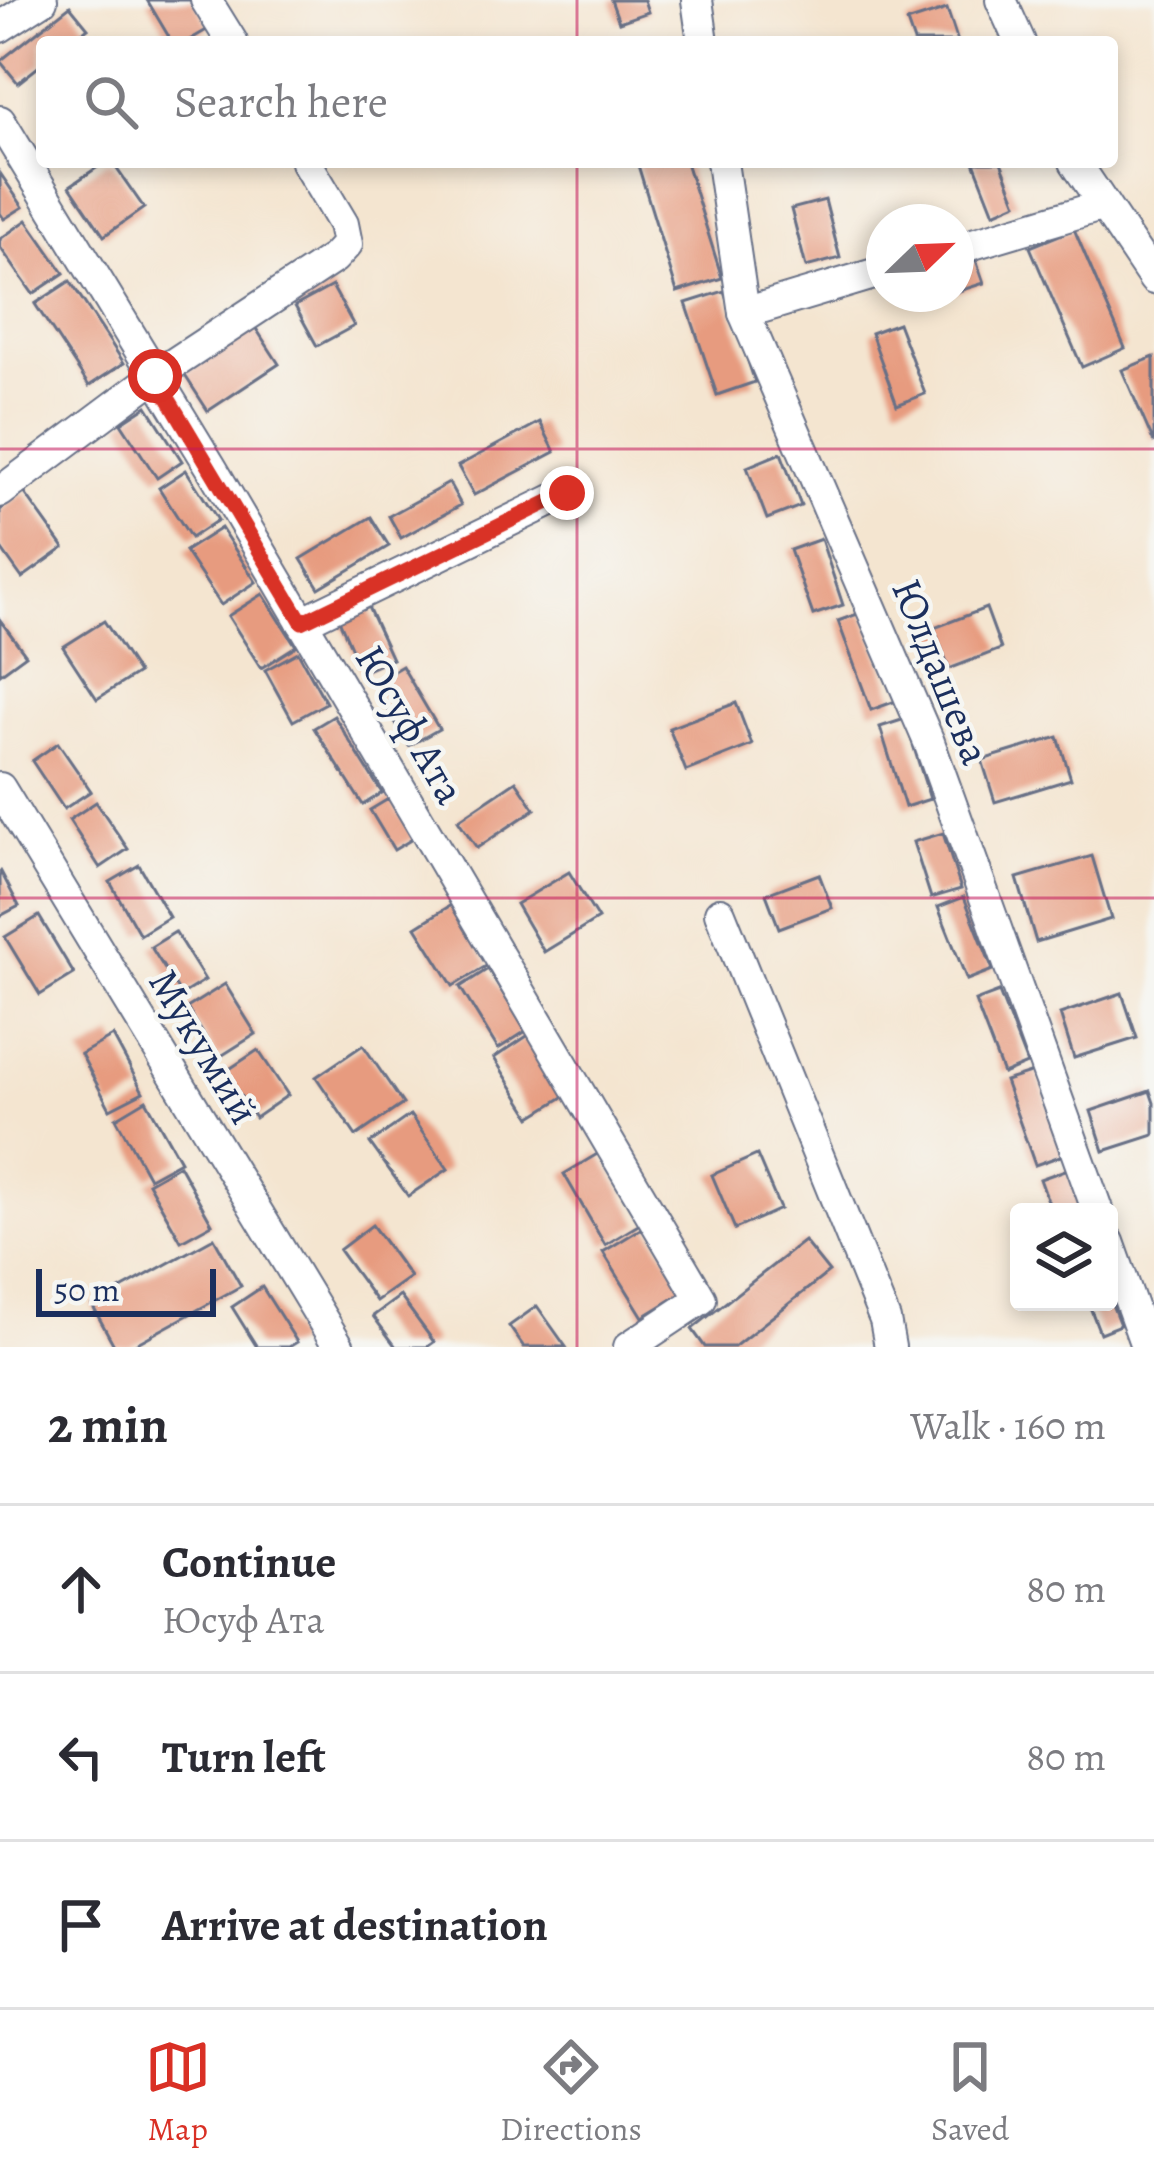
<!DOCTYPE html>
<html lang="en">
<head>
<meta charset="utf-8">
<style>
	body { margin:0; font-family:Alegreya,serif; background:#f2f2f3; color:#2b2b33 }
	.controls { position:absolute; right:36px; bottom:36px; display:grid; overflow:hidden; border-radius:12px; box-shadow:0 6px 18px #0003 }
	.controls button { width:108px; height:108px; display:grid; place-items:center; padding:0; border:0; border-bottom:3px solid #e1e1e2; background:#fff; color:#2b2b33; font:60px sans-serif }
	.compass { position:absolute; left:866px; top:204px; width:108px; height:108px; border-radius:50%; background:#fff; box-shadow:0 6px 18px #0003; rotate:67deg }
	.scale { position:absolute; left:36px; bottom:30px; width:180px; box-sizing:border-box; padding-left:12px; border:6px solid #1b2f5e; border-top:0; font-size:33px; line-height:42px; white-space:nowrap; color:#1b2f5e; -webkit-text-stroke:9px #f6f6f2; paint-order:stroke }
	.stop { position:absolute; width:36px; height:36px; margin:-27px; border:9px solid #d93025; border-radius:50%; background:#fff }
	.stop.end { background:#d93025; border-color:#fff; box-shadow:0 3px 12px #0008 }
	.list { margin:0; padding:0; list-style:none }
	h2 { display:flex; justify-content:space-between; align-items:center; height:156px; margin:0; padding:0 48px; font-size:51px }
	h2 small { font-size:39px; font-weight:400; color:#7c7c81 }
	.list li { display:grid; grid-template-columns:78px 1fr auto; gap:36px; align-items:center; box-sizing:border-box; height:168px; padding:0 48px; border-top:3px solid #e1e1e2 }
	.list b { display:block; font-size:45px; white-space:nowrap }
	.list p { margin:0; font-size:39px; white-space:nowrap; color:#7c7c81 }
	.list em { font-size:39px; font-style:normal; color:#7c7c81 }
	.icon { flex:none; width:66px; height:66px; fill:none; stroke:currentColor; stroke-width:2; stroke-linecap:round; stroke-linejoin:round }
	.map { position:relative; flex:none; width:1154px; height:1347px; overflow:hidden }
	.search { position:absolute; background:#fff; box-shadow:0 6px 18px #0003; left:36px; right:36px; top:36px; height:132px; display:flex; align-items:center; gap:30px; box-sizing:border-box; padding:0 42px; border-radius:12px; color:#7c7c81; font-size:45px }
	.sheet { height:660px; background:#fff }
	nav { display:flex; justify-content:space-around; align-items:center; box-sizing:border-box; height:168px; border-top:3px solid #e1e1e2; background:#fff; font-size:33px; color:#7c7c81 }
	nav a { display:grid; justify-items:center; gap:6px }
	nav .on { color:#d93025 }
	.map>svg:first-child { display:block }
</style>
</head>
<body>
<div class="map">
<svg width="1154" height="1347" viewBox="0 0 1154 1347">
	<rect width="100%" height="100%" fill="#f6f6f2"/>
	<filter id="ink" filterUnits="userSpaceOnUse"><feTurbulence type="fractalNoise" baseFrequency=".00833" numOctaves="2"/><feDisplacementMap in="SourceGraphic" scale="24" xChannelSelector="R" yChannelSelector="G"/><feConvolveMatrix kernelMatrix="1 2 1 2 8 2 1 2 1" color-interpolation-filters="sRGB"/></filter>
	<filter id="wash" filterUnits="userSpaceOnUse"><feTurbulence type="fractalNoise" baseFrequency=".004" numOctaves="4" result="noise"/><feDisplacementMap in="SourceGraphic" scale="48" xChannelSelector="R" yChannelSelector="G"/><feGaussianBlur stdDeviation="2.7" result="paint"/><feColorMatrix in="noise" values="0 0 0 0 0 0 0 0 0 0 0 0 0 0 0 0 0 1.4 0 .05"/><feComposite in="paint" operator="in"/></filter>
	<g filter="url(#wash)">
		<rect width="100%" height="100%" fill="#f4e5d0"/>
		<g id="blocks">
			<g fill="#e79b7f">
				<path d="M147,0H193L210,28L186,42H172Z"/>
				<path d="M611,0H644L648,12L619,22Z"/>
				<path d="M70,6L88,28L70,42H42V64L18,83L0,61Z"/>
				<path d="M947,9L958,42H914L907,22Z"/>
				<path d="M105,162H112L144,208L104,236L70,186Z"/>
				<path d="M637,162H686L722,278L677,292Z"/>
				<path d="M974,162H1001L1017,203L994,213Z"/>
				<path d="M0,173L23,207L4,219L0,213Z"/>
				<path d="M825,200L840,258L806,267L791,209Z"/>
				<path d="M27,220L64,273L33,294L0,247V239Z"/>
				<path d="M1074,229L1125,348L1082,367L1030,247Z"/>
				<path d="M976,260L984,283L956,292V266Z"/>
				<path d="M70,281L124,363L89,386L35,304Z"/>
				<path d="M332,286L354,326L317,346L295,306Z"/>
				<path d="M724,291L755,382L717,395L686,303Z"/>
				<path d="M898,323L925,394L897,405L871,333Z"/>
				<path d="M255,327L279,364L208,411L184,374Z"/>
				<path d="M1154,357V443L1122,370Z"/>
				<path d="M147,406L182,461L157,478L121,423Z"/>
				<path d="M540,422L555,452L474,495L458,466Z"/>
				<path d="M781,453L801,506L767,519L747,467Z"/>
				<path d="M186,470L218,520L191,538L159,488Z"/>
				<path d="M449,483L461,505L401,538L389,516Z"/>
				<path d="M24,492L64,548L22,578L0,547V510Z"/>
				<path d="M371,517L389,546L319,588L301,559Z"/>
				<path d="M221,528L256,582L221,605L185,551Z"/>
				<path d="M821,539L843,605L813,615L790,550Z"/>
				<path d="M263,594L296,646L261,668L228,616Z"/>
				<path d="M368,607L392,659L362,672L339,620Z"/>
				<path d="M986,608L1001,649L949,669L934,628Z"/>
				<path d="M863,612L896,701L871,710L838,621Z"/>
				<path d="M0,620L26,655L0,674Z"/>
				<path d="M104,621L138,673L97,699L63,647Z"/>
				<path d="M298,652L326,703L293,721L265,670Z"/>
				<path d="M402,666L439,729L409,746L373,683Z"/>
				<path d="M736,703L752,745L686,771L669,728Z"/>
				<path d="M334,716L382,793L363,805L314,728Z"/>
				<path d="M905,719L930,799L905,807L880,727Z"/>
				<path d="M1058,737L1071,779L995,802L982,760Z"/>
				<path d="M58,743L91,791L64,809L32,761Z"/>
				<path d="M516,781L535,809L477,848L458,820Z"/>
				<path d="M390,798L414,838L394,850L370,810Z"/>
				<path d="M96,802L128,849L100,868L69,820Z"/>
				<path d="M943,833L961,889L931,898L913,842Z"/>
				<path d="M1092,856L1111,919L1036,942L1017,878Z"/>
				<path d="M139,865L169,917L140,935L110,882Z"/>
				<path d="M0,870L19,906L0,916Z"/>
				<path d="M569,872L598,919L544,952L516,904Z"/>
				<path d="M819,874L832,908L779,928L766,894Z"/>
				<path d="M964,897L993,970L967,980L938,907Z"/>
				<path d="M451,905L488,965L453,986L416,927Z"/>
				<path d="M39,916L74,974L40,995L5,937Z"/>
				<path d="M175,932L205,980L181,995L151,947Z"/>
				<path d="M488,969L526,1031L498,1049L460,987Z"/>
				<path d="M225,984L256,1034L218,1058L187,1008Z"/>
				<path d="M999,992L1027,1064L1003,1074L975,1001Z"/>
				<path d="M1122,993L1137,1038L1074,1058L1060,1014Z"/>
				<path d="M530,1034L568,1094L531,1117L494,1058Z"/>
				<path d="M113,1036L143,1092L110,1109L81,1054Z"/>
				<path d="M363,1045L403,1104L356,1136L316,1077Z"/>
				<path d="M258,1050L288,1095L255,1118L225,1072Z"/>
				<path d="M1036,1071L1066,1154L1035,1165L1005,1081Z"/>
				<path d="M1150,1091L1154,1103V1135L1104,1151L1091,1111Z"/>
				<path d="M146,1100L180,1161L149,1178L116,1118Z"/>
				<path d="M410,1115L448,1169L408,1196L370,1143Z"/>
				<path d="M599,1153L640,1224L605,1245L564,1174Z"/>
				<path d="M757,1155L780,1209L735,1229L712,1175Z"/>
				<path d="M179,1165L212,1224L181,1241L148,1183Z"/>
				<path d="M1068,1169L1084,1212H1052L1040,1179Z"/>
				<path d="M372,1225L410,1277L376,1301L339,1250Z"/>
				<path d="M647,1225L687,1290L643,1317L603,1252Z"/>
				<path d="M214,1238L241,1286L130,1347H115L92,1305Z"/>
				<path d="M804,1241L829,1272L734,1347H705L692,1329Z"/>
				<path d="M262,1287L297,1342L289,1347H257L232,1307Z"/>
				<path d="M400,1296L434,1342L427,1347H396L373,1316Z"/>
				<path d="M1088,1302H1111L1120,1325L1100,1333Z"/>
				<path d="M537,1306L566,1347H524L509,1326Z"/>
			</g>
		</g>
	</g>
	<g filter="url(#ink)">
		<use href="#blocks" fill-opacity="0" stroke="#676f86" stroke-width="3"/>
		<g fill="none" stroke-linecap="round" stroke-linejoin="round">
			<defs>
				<g id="minor">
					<path d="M206,0L232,42"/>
					<path d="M697,0L703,42"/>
					<path d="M1001,0L1020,42"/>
					<path d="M0,27L42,0"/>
					<path d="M0,121L211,467L701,1299L629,1347"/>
					<path d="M722,162L744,313L929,742L1098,1212"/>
					<path d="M1075,162L1154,279"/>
					<path d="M956,249L1104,205"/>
					<path d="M744,313L884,271"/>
					<path d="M0,492L155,376L334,258L347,244L343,224L306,162"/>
					<path d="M302,622L567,493"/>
					<path d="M0,788L339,1347"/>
					<path d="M720,913L885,1320L890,1347"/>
					<path d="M1109,1242L1146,1346"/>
				</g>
			</defs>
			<use href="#minor" stroke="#676f86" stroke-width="34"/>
			<use href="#minor" stroke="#fff" stroke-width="30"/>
		</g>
	</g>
	<g fill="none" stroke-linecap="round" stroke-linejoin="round" filter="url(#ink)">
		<path stroke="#d93025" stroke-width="15" d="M155,376L302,622L567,493"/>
	</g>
	<path fill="none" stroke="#c2185b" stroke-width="3" stroke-opacity="0.55" d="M577,0V42M577,162V1347M0,449H1154M0,898H1154"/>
	<g text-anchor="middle" stroke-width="9" stroke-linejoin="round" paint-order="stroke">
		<g font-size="42" fill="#1b2f5e" stroke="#f6f6f2">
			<text transform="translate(942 671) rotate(68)" y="15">Юлдашева</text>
			<text transform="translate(411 724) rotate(60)" y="15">Юсуф Ата</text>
			<text transform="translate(205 1046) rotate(59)" y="15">Мукумий</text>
		</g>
	</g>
</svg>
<div class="controls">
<button><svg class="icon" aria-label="layers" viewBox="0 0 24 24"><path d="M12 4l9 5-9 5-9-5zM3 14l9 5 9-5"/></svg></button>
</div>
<svg class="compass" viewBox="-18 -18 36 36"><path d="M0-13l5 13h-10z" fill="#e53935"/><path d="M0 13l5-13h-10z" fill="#7c7c81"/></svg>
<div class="scale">50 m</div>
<div class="stop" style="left:155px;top:376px"></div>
<div class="stop end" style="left:567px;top:493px"></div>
<div class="search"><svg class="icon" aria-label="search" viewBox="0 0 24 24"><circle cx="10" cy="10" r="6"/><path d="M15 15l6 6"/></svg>Search here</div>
</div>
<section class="sheet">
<h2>2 min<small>Walk · 160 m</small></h2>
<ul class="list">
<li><svg class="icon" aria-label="ahead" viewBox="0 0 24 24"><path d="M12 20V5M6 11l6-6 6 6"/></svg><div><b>Continue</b><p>Юсуф Ата</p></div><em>80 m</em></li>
<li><svg class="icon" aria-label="left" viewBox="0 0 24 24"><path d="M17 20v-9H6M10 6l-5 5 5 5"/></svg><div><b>Turn left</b></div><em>80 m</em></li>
<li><svg class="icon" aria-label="arrive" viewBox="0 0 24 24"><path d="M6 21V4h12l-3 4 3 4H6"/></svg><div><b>Arrive at destination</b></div></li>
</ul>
</section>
<nav>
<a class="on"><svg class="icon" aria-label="map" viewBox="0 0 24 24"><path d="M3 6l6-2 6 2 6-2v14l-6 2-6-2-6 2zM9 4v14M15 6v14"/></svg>Map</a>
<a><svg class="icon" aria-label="directions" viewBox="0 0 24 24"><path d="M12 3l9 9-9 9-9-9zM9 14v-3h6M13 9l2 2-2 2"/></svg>Directions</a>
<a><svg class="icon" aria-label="saved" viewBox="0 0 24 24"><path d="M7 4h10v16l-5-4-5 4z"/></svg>Saved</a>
</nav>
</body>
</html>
